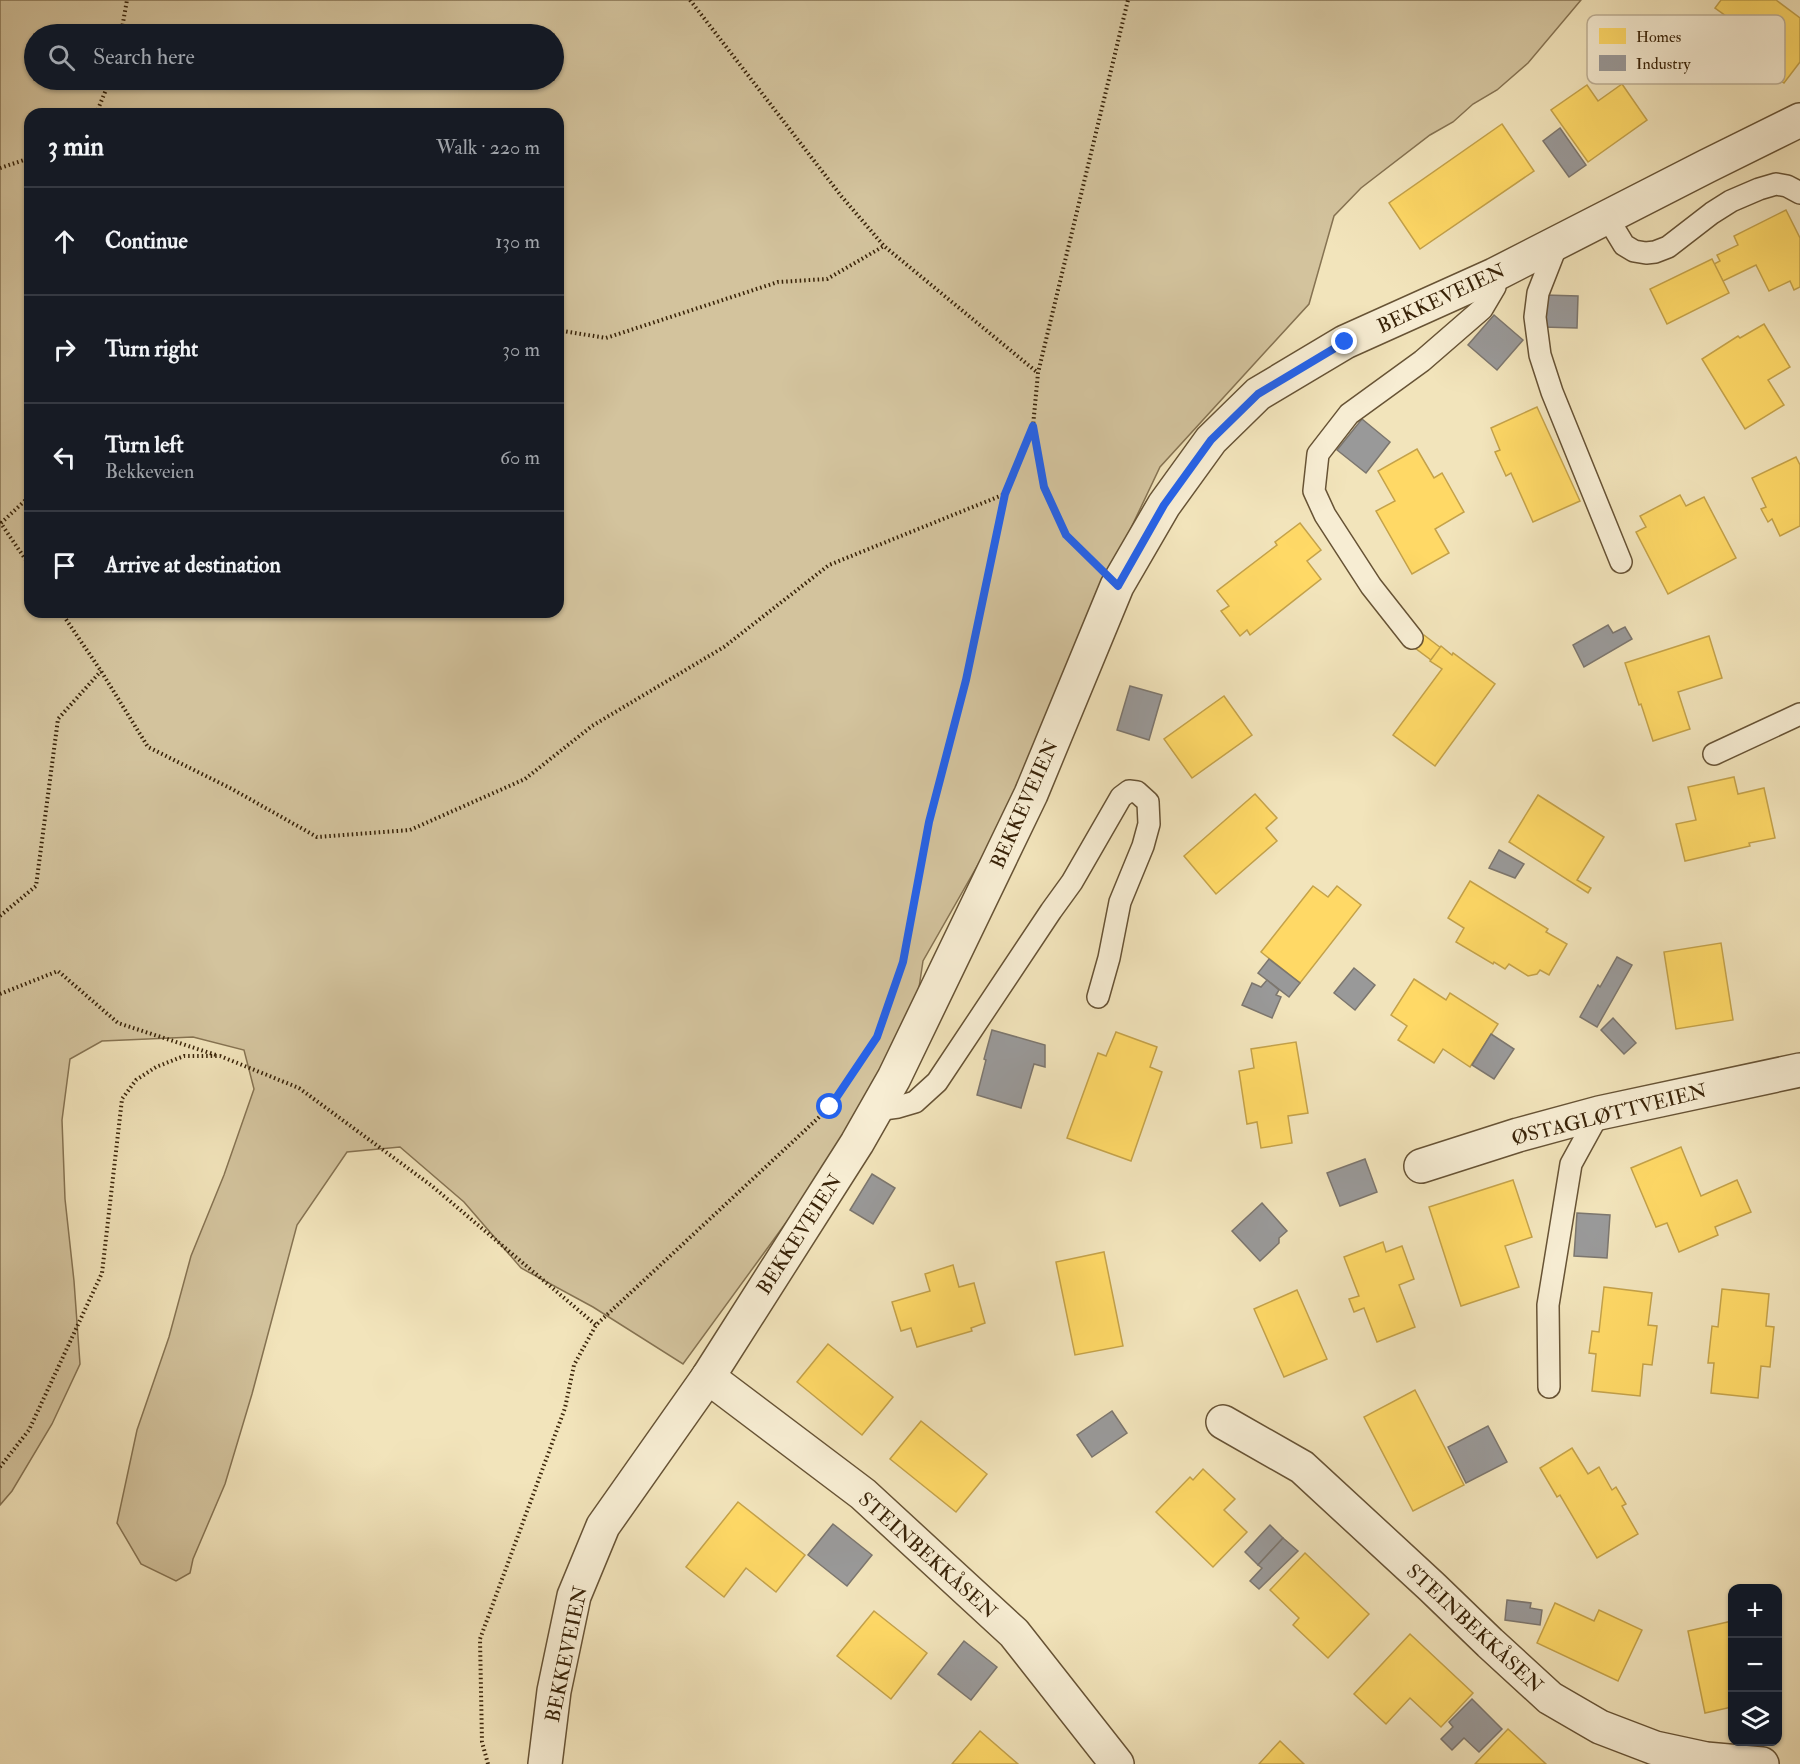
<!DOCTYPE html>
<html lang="en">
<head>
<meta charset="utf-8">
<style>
	body { margin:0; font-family:"IM FELL Double Pica",serif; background:#20242c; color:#f1f3f6 }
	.controls { position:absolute; right:18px; bottom:18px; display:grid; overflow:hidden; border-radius:12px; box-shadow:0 2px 4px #0004 }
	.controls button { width:54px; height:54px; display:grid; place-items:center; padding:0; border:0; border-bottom:2px solid #363941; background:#171b24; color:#f1f3f6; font:30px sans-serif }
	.stop { position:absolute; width:18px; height:18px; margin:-14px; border:4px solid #2563eb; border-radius:50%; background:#fff }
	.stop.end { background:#2563eb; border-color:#fff; box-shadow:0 2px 6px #0008 }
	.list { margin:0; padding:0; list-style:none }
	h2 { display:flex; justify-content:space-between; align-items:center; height:78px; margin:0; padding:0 24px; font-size:26px }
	h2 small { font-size:20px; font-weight:400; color:#9ea1a6 }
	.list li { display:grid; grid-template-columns:39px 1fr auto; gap:18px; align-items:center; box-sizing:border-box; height:108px; padding:0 24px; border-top:2px solid #363941 }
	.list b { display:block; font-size:22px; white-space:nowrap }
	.list p { margin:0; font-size:20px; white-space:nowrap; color:#9ea1a6 }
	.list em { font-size:20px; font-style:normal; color:#9ea1a6 }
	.icon { flex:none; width:33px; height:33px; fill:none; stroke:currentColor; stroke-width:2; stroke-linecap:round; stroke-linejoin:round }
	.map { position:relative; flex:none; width:1800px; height:1764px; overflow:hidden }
	.search { position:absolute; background:#171b24; box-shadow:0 2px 4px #0004; left:24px; top:24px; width:540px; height:66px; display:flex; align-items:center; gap:15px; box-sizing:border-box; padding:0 21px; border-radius:33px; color:#9ea1a6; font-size:22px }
	.panel { position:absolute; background:#171b24; box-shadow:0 2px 4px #0004; left:24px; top:108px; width:540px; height:510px; border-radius:18px }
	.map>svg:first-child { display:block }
</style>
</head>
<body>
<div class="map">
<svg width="1800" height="1764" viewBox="0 0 1800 1764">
	<rect width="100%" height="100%" fill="#f2e4bb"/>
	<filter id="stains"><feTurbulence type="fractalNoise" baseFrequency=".00333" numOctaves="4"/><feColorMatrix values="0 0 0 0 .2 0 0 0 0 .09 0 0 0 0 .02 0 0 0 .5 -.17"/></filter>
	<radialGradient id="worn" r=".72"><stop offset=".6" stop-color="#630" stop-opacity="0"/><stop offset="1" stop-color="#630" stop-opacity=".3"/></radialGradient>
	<path fill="#d3c39d" stroke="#867352" stroke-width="1.5" fill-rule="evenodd" d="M0,0H1581L1528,63L1497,90L1473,104L1453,122L1430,135L1361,188L1334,216L1309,304L1160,467L1121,549L1069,705L923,961L914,1021L855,1128L683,1364L593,1307L521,1268L464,1202L400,1147L347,1152L297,1225L252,1394L225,1484L193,1559L190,1573L176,1581L141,1564L117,1523L137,1430L169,1337L191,1256L224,1175L254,1089L244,1050L193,1037L102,1041L70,1059L62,1120L65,1199L74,1281L80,1364L52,1424L12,1491L0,1505ZM34,34H554V80H34ZM30,114H558V612H30Z"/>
	<g fill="#ffd966" stroke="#c4a24a" stroke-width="1.5">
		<path d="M1721,0H1776L1800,18V62L1784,83L1765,70L1756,81L1736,67L1742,59L1732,52L1737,46L1727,38L1737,24L1715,8Z"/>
		<path d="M1622,84L1647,120L1588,162L1551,110L1587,85L1598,101Z"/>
		<path d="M1502,124L1534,171L1420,249L1389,203Z"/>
		<path d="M1786,210L1800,238V287L1794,290L1790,281L1769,291L1756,265L1723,281L1714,264L1720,261L1717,255L1738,245L1734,236Z"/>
		<path d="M1712,259L1729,293L1667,324L1650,289Z"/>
		<path d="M1764,324L1790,367L1768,380L1784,405L1745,429L1702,359L1738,336L1740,338Z"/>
		<path d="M1537,407L1580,501L1533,522L1511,473L1506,476L1495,452L1500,450L1491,428Z"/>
		<path d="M1417,449L1434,478L1442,473L1464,512L1435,529L1449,553L1412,574L1376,511L1395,501L1378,471Z"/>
		<path d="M1796,457L1800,465V526L1780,536L1772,519L1768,522L1761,509L1766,507L1752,478Z"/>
		<path d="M1680,495L1686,506L1704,497L1736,558L1668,594L1636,532L1646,527L1640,516Z"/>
		<path d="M1300,523L1321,550L1307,561L1321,579L1250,635L1247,630L1240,636L1221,611L1229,606L1217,591L1277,545L1275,542Z"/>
		<path d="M1424,635L1441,648L1431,660L1415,648Z"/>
		<path d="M1709,636L1722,678L1678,692L1690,729L1653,741L1641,704L1639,705L1625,663Z"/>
		<path d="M1441,646L1452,655L1453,653L1495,684L1435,766L1393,735L1442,669L1430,661Z"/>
		<path d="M1224,696L1252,735L1192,778L1164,739Z"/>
		<path d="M1734,777L1738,794L1764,788L1775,838L1749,843L1750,846L1685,861L1676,824L1696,820L1688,787Z"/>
		<path d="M1255,794L1277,818L1266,828L1277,841L1216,894L1184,856Z"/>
		<path d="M1538,795L1604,837L1577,880L1591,888L1588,893L1509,842Z"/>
		<path d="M1470,881L1548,929L1546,932L1567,944L1549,975L1540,970L1537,974L1528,976L1509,964L1505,969L1494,962L1493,964L1456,942L1464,928L1448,918Z"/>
		<path d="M1313,886L1328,897L1337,886L1361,905L1300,983L1261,952Z"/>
		<path d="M1721,943L1733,1020L1676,1029L1664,952Z"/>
		<path d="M1414,979L1446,1000L1450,993L1498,1024L1470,1067L1443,1049L1434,1063L1398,1040L1407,1026L1391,1015Z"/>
		<path d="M1116,1032L1157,1047L1150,1067L1162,1072L1131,1161L1067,1138L1098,1053L1106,1056Z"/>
		<path d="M1296,1042L1308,1113L1288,1116L1292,1143L1261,1148L1257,1122L1247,1124L1239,1071L1254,1068L1251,1049Z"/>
		<path d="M1681,1147L1701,1196L1737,1180L1751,1212L1715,1227L1718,1235L1679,1252L1667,1223L1656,1227L1631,1168Z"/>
		<path d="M1513,1180L1532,1237L1505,1246L1519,1287L1461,1306L1429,1207Z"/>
		<path d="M1383,1242L1386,1252L1402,1246L1414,1279L1399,1285L1415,1327L1377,1342L1364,1308L1354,1312L1349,1299L1359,1296L1344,1257Z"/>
		<path d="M1104,1252L1123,1346L1075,1355L1056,1262Z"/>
		<path d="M953,1265L959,1287L974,1283L985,1323L971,1328L972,1331L917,1347L911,1328L901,1331L892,1302L930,1291L925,1274Z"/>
		<path d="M1604,1287L1652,1293L1648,1325L1657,1326L1652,1365L1643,1364L1640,1396L1592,1391L1596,1354L1589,1353L1592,1331L1599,1332Z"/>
		<path d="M1722,1289L1769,1294L1766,1326L1774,1327L1770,1367L1761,1366L1758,1398L1711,1393L1714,1363H1708L1712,1326L1718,1327Z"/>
		<path d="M1297,1290L1327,1359L1284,1377L1254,1309Z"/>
		<path d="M828,1344L893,1397L862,1435L797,1382Z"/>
		<path d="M1415,1390L1464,1485L1413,1511L1364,1417Z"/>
		<path d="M921,1421L987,1474L956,1512L890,1459Z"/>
		<path d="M1572,1448L1588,1474L1599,1467L1612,1490L1616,1487L1626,1504L1622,1506L1638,1534L1597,1558L1560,1495L1557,1497L1540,1468Z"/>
		<path d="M1203,1469L1235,1499L1224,1510L1247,1532L1213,1567L1156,1512L1190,1477L1193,1480Z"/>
		<path d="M738,1502L805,1555L776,1592L746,1568L724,1597L686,1567Z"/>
		<path d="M1305,1553L1369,1614L1328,1658L1293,1625L1299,1618L1270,1590Z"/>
		<path d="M1555,1603L1594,1621L1599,1610L1642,1630L1618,1681L1537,1643Z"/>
		<path d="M874,1611L927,1653L891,1699L837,1656Z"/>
		<path d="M1732,1621V1707L1705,1713L1688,1631Z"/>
		<path d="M1410,1634L1473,1693L1441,1727L1410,1698L1386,1724L1354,1694Z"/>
		<path d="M1508,1729L1546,1764H1475Z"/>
		<path d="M980,1731L1018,1764H952Z"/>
		<path d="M1280,1741L1304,1764H1259Z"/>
	</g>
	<g fill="#999" stroke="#7c766e" stroke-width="1.5">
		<path d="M1560,128L1586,165L1569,177L1543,141Z"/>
		<path d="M1545,295L1578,296L1577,328L1543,327Z"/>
		<path d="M1494,315L1523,340L1497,370L1468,345Z"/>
		<path d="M1362,419L1390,442L1366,473L1337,450Z"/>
		<path d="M1608,625L1613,633L1625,627L1632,639L1584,667L1573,645Z"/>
		<path d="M1130,686L1162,695L1149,740L1117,730Z"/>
		<path d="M1499,850L1524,864L1515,878L1489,868Z"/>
		<path d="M1617,957L1632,965L1597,1027L1580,1017L1598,985L1600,987Z"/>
		<path d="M1269,959L1300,983L1289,997L1258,973Z"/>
		<path d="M1354,968L1375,985L1355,1010L1334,993Z"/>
		<path d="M1267,980L1279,990L1276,995L1281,997L1272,1018L1242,1005L1252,983L1261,987Z"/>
		<path d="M1613,1018L1636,1043L1624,1054L1601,1030Z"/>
		<path d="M992,1030L1045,1045V1067L1034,1064L1021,1108L977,1095L986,1060L984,1059Z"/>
		<path d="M1491,1034L1514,1049L1494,1079L1472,1065Z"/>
		<path d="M1365,1159L1377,1192L1340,1206L1327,1173Z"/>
		<path d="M872,1174L895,1188L873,1224L850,1210Z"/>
		<path d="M1262,1203L1287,1231L1279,1238V1243L1260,1261L1232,1231Z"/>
		<path d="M1577,1213L1610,1215L1607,1258L1574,1256Z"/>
		<path d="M1112,1411L1127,1433L1092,1457L1077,1435Z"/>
		<path d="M1488,1426L1507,1462L1466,1483L1448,1447Z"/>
		<path d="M833,1524L872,1555L847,1586L808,1555Z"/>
		<path d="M1270,1525L1283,1538L1258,1565L1245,1552Z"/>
		<path d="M1283,1538L1298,1551L1259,1589L1250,1581L1262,1568L1258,1565Z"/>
		<path d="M1507,1600L1531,1603L1530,1608L1542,1610L1540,1625L1505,1620Z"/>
		<path d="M964,1641L997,1667L971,1700L938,1674Z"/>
		<path d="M1472,1699L1502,1729L1479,1752L1464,1738L1452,1750L1441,1739L1453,1727L1449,1722Z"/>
	</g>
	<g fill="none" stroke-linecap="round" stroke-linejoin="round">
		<defs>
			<g id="service">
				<path d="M1607,217L1624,245L1634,251L1646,253L1655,252L1668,247L1712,213L1731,201L1759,189L1776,184L1787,186L1800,193"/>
				<path d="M1558,242L1538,293L1535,317L1540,355L1552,392L1621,562"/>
				<path d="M1412,638L1371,586L1325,515L1314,491L1318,454L1349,414L1422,361L1482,309L1495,287L1494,275"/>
				<path d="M1714,754L1800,714"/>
				<path d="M876,1110L898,1107L915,1102L937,1082L1051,911L1072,882L1121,797L1129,791L1137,792L1148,802L1149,824L1143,846L1120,902L1109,958L1098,997"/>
				<path d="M1549,1387L1548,1305L1571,1164L1599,1113"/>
			</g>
			<g id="minor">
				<path d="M1421,1166L1518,1135L1599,1113L1800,1070"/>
				<path d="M708,1377L863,1494L1014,1633L1117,1764"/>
				<path d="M1223,1422L1302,1467L1432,1587L1490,1643L1550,1698L1600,1727L1655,1748L1706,1759L1762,1764"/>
				<path d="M545,1764L554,1691L574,1596L603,1526L708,1377L857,1143L894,1078L1031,794L1117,586L1164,505L1211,440L1258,394L1345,342L1494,275L1707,166L1800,120"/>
			</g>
		</defs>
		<use href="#service" stroke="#675335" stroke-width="24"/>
		<use href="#minor" stroke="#675335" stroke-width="36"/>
		<g stroke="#392308" stroke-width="4" stroke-dasharray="1.5 3" stroke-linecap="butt">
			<path d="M690,0L842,197L884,246L1038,373"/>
			<path d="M121,34L127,0"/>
			<path d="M96,114L110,80"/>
			<path d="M0,168L30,158"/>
			<path d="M558,334L563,331L606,338L778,282L827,279L884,246"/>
			<path d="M0,522L30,566"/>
			<path d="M1,523L30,496"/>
			<path d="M1091,560L1066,535L1044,487L1033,426L1038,373L1128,0"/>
			<path d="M61,612L101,671L148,747L232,789L317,837L410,830L525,779L592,726L724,647L829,565L1005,494"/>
			<path d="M0,916L36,886L58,719L101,671"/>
			<path d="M0,994L58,971L118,1023L216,1055"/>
			<path d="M891,998L903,962L929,822L966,680L1005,494L1033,426"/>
			<path d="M0,1467L29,1430L102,1273L122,1099L136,1080L156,1067L184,1056H220L299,1088L432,1186L596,1325"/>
			<path d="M488,1764L482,1742L480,1639L565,1408L574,1365L596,1325L830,1107L856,1069"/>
		</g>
		<use href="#service" stroke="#f7edd3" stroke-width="21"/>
		<use href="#minor" stroke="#f7edd3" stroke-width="33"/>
	</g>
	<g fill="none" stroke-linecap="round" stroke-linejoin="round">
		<path stroke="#2563eb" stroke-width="8" d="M830,1107L877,1037L903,962L929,822L966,680L1005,494L1033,426L1044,487L1066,535L1118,586L1164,505L1211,440L1258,394L1345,342"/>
	</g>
	<g text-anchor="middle" stroke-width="6" stroke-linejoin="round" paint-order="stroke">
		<g font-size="20" fill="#392308" stroke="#f7edd3">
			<text transform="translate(1441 298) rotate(-25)" y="7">BEKKEVEIEN</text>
			<text transform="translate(1024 804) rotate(-66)" y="7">BEKKEVEIEN</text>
			<text transform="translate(1609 1114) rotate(-14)" y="7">ØSTAGLØTTVEIEN</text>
			<text transform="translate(799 1234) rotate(-57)" y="7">BEKKEVEIEN</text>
			<text transform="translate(928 1555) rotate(42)" y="7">STEINBEKKÅSEN</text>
			<text transform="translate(1475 1628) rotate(43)" y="7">STEINBEKKÅSEN</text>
			<text transform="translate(566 1654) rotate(-78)" y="7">BEKKEVEIEN</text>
		</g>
	</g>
	<rect x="1587" y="15" width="198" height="69" rx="9" fill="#f7edd3" stroke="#beb096" stroke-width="1.5"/>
	<rect x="1599" y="28" width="27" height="16" fill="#ffd966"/>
	<rect x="1599" y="55" width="27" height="16" fill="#999"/>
	<g font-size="16" fill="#392308">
		<text x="1636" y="42">Homes</text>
		<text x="1636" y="69">Industry</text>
	</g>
	<rect width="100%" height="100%" filter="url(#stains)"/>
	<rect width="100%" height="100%" fill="url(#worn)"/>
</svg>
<div class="controls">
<button>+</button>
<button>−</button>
<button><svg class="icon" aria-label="layers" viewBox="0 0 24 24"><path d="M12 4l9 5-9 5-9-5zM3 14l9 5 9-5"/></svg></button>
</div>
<div class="stop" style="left:830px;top:1107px"></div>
<div class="stop end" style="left:1345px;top:342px"></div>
<div class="search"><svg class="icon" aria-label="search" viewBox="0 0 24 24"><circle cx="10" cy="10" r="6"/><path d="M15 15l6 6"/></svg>Search here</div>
<section class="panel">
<h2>3 min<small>Walk · 220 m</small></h2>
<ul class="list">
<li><svg class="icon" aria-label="ahead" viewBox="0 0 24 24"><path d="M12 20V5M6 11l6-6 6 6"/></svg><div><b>Continue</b></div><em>130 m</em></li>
<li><svg class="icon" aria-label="right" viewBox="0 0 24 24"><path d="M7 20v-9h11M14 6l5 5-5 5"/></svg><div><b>Turn right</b></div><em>30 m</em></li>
<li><svg class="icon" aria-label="left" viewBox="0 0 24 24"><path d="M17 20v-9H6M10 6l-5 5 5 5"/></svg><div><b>Turn left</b><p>Bekkeveien</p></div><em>60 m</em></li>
<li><svg class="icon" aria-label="arrive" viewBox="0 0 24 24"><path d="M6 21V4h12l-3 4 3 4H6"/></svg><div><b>Arrive at destination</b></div></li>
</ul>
</section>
</div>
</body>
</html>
